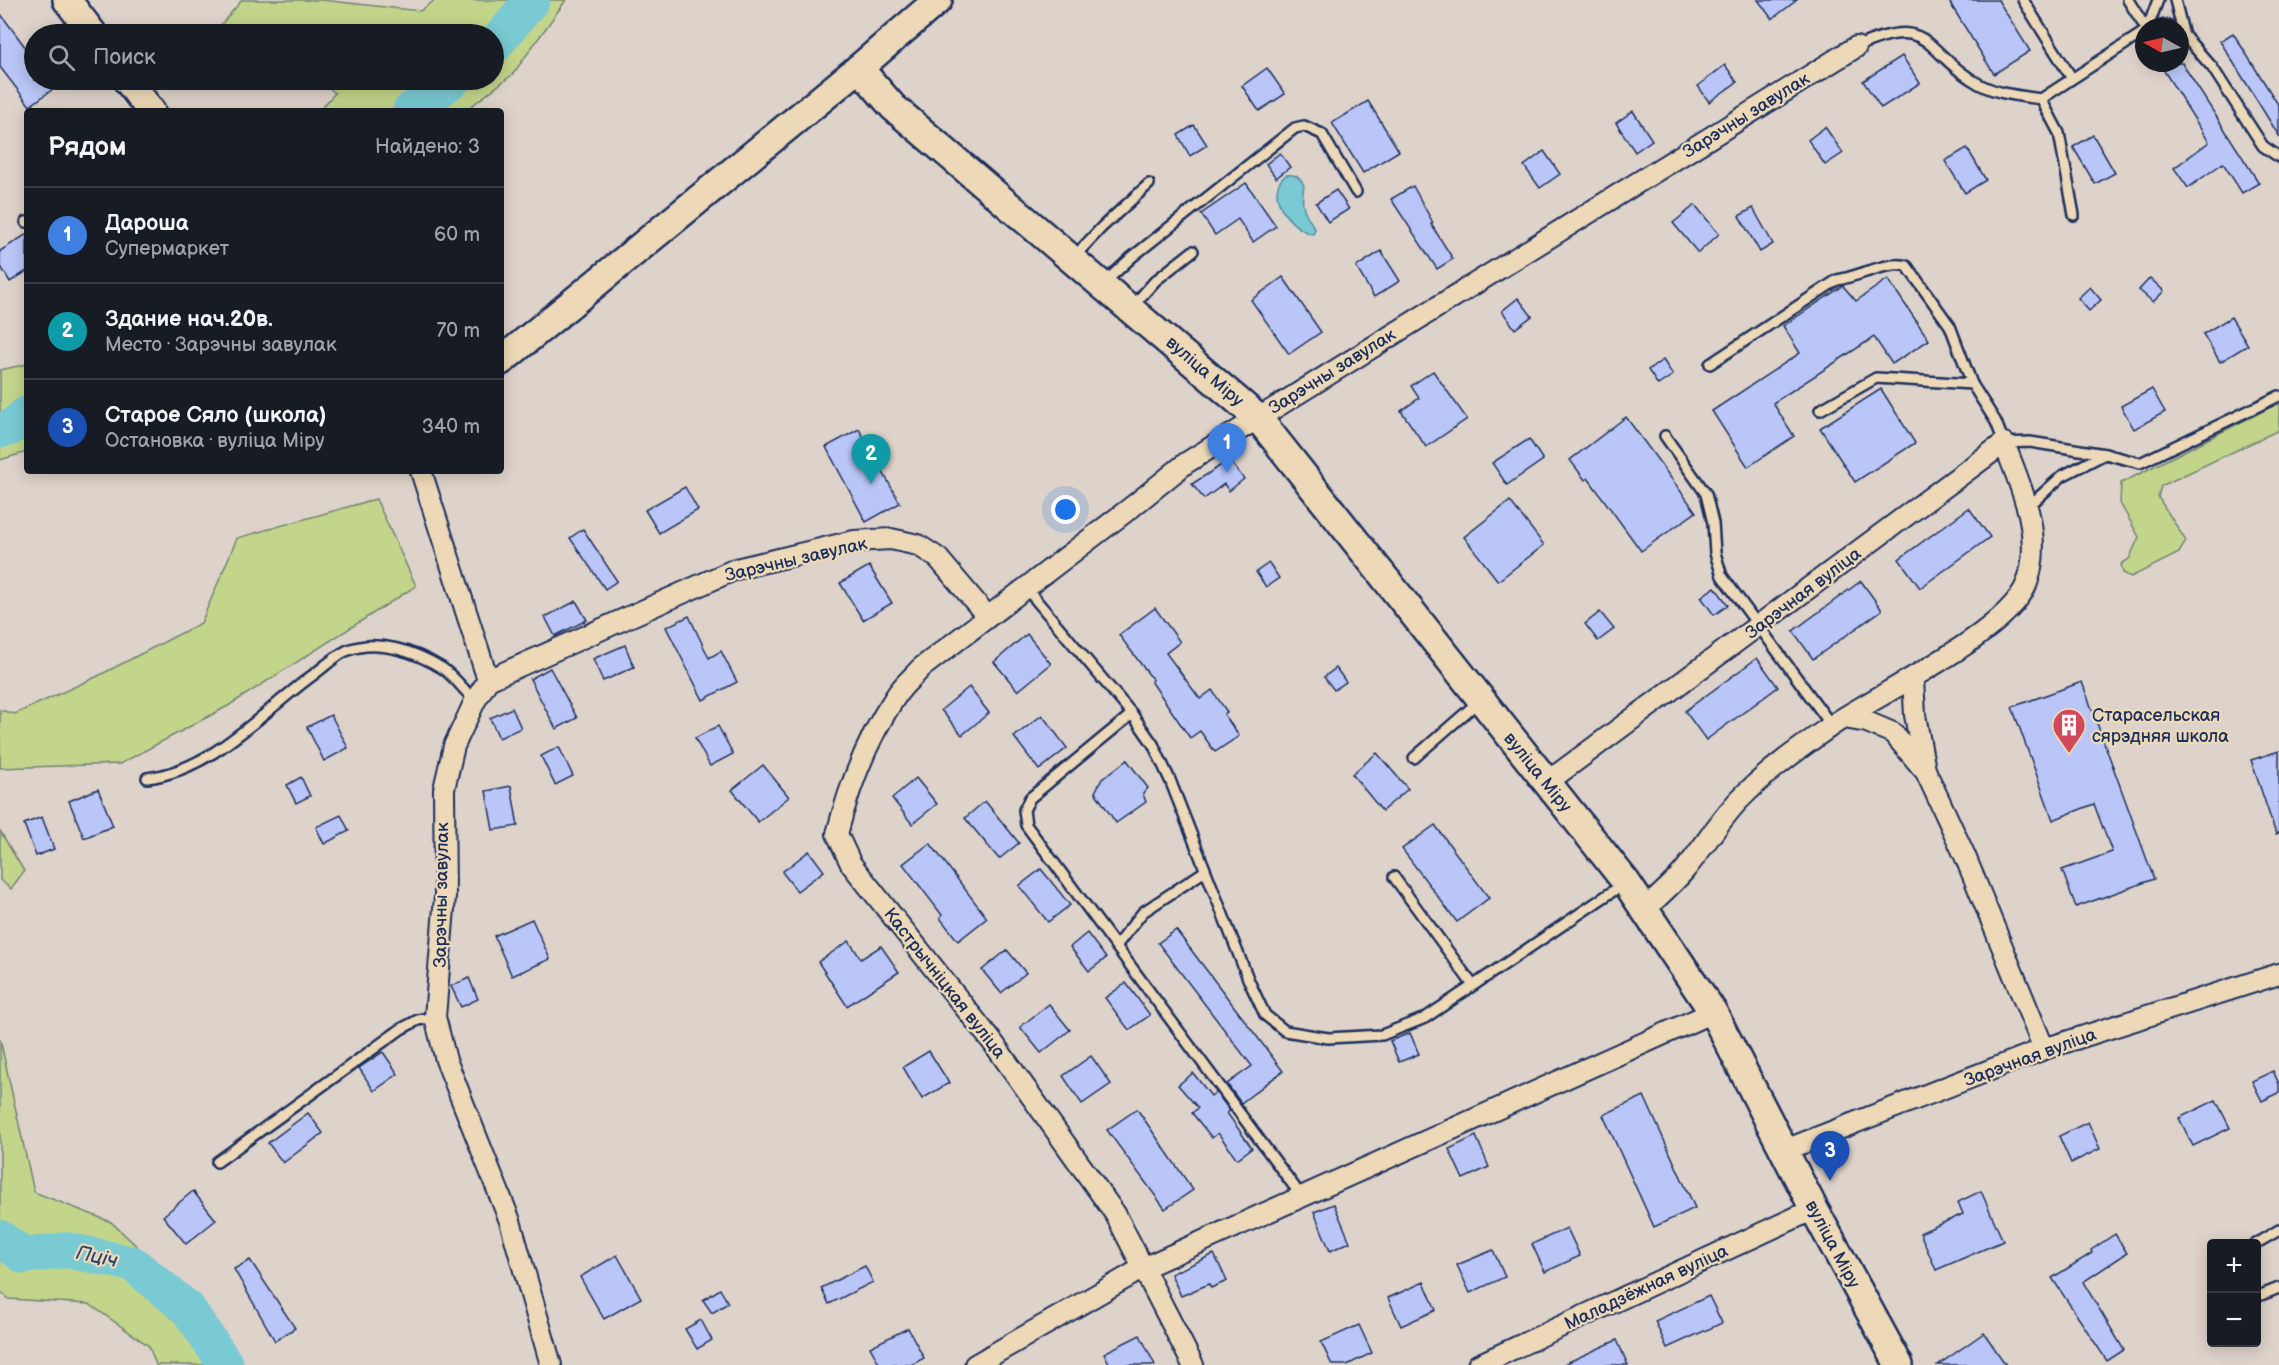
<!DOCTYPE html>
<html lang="ru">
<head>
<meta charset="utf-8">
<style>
	body { margin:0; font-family:"Balsamiq Sans",sans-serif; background:#20242c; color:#f1f3f6 }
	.controls { position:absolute; right:18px; bottom:18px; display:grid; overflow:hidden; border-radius:6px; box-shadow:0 3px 15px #0003 }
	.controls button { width:54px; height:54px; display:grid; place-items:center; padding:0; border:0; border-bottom:2px solid #363941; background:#171b24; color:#f1f3f6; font:30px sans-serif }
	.compass { position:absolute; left:2135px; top:18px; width:54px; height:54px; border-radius:50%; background:#171b24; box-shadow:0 3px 15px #0003; rotate:278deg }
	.you { position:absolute; left:1066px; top:510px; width:21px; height:21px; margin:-15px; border:4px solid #fff; border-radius:50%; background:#1a73e8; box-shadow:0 0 0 9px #1a73e833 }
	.badge { display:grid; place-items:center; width:39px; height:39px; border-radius:50%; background:#b45309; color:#fff; font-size:20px; font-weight:700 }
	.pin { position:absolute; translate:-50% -50px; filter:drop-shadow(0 2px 3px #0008) }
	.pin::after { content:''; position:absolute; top:32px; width:21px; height:18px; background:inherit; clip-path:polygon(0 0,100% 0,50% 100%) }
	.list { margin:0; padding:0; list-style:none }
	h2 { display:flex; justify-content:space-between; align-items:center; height:78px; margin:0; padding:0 24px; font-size:26px }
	h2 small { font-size:20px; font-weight:400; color:#9ea1a6 }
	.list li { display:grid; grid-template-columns:39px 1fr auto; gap:18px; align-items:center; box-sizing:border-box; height:96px; padding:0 24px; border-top:2px solid #363941 }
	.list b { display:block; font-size:22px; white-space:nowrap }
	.list p { margin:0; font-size:20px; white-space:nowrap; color:#9ea1a6 }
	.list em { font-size:20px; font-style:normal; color:#9ea1a6 }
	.icon { flex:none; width:33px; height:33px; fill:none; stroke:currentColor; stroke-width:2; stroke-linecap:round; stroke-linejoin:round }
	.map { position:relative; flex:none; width:2279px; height:1365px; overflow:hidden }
	.search { position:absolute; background:#171b24; box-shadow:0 3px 15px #0003; left:24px; top:24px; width:480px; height:66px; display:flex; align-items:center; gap:15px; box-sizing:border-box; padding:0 21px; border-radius:33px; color:#9ea1a6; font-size:22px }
	.panel { position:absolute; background:#171b24; box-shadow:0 3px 15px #0003; left:24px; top:108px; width:480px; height:366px; border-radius:6px }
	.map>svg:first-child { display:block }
</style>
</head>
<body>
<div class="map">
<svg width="2279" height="1365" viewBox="0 0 2279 1365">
	<rect width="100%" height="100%" fill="#ded3ca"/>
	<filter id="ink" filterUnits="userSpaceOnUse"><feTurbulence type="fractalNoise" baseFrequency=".0167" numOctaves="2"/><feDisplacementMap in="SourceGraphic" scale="12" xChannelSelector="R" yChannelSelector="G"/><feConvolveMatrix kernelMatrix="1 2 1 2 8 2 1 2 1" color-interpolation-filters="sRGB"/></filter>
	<g filter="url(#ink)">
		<g fill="#c3d58a" stroke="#6f8274" stroke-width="1.5">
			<path d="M242,0H322L420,11L435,0H566L513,74L465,111H319L335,93L320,80H494V34H241L218,28Z"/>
			<path d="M27,364V452L0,460V370Z"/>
			<path d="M2279,403V430L2161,486L2158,497L2186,541L2179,553L2131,577L2123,573L2121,564L2129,559L2139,537L2120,503L2121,483Z"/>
			<path d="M376,499L416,586L228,706L120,764L0,768V710L15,714L96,677L201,623L237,538Z"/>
			<path d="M0,831L24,871L11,889L0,880Z"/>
			<path d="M0,1039L34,1192L111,1222L196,1302L240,1365H156L149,1346L89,1304L9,1299L0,1291Z"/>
		</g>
		<path fill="#79cad3" stroke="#538ca4" stroke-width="1.5" d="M1286,175C1296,174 1300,177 1304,186C1300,207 1304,211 1315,229L1313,234C1291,230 1262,193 1286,175Z"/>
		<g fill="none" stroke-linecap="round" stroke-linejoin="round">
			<g stroke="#79cad3" stroke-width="36">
				<path d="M494,46L532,0"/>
				<path d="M410,111L453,80"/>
				<path d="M0,430L10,428L27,414"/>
				<path d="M0,1238L24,1256L67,1250L133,1264L188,1309L226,1365"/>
			</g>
		</g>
		<g fill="#bac6f7" stroke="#1b2f5e" stroke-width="1.5">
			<path d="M1758,0H1797L1772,19Z"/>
			<path d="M1948,0H1998L2030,51L1994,74Z"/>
			<path d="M0,13L34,59V80H65L30,106L0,67Z"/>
			<path d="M2233,33L2279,106V136L2220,41Z"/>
			<path d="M1902,56L1920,83L1881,108L1863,81Z"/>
			<path d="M2159,63H2182L2259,183L2242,193L2223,163L2188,188L2174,168L2209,142Z"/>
			<path d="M1725,65L1737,82L1709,102L1698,86Z"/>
			<path d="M1267,68L1285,94L1259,111L1242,86Z"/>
			<path d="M1368,101L1399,151L1363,173L1332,123Z"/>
			<path d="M1633,111L1652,140L1635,152L1616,123Z"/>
			<path d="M1194,125L1207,145L1190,156L1178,135Z"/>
			<path d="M1825,127L1843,153L1825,165L1808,140Z"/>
			<path d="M2093,135L2115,173L2095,184L2073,147Z"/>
			<path d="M1967,148L1986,180L1965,193L1945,161Z"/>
			<path d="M1544,151L1560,174L1540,188L1524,166Z"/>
			<path d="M1280,153L1290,167L1276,178L1266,164Z"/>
			<path d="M1246,183L1276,226L1253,242L1238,219L1215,235L1201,214Z"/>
			<path d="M1413,186L1433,223L1431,224L1453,259L1437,269L1391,199Z"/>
			<path d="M1336,190L1349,209L1328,222L1316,203Z"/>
			<path d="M1695,205L1719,234L1698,253L1673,223Z"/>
			<path d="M1753,208L1773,244L1760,252L1739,216Z"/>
			<path d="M27,234V271L10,282L0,265V251Z"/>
			<path d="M1381,251L1400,281L1374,297L1356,267Z"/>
			<path d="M1283,277L1321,332L1289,354L1251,300Z"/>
			<path d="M2150,278L2164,291L2153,302L2139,290Z"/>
			<path d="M1888,279L1929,340L1892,364L1874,337L1773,403L1794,436L1748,467L1712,411L1800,353L1783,326L1843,286L1856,301Z"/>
			<path d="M2090,287L2101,300L2089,311L2078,298Z"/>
			<path d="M1518,298L1532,316L1515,329L1502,311Z"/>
			<path d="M2231,317L2248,345L2220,362L2203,334Z"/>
			<path d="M1663,360L1673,375L1658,385L1648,370Z"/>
			<path d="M1433,371L1467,419L1426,447L1401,411L1419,398L1411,386Z"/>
			<path d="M1881,389L1915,443L1855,482L1820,428Z"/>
			<path d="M2152,389L2165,412L2134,429L2121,406Z"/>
			<path d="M1626,417L1696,512L1641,551L1588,478L1585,480L1570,460Z"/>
			<path d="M859,429L900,503L866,522L826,447Z"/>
			<path d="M1529,439L1543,460L1507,485L1492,463Z"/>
			<path d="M1229,460L1244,479L1229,491L1224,484L1204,499L1192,484Z"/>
			<path d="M685,487L698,510L659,533L645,510Z"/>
			<path d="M1510,501L1544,545L1498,581L1464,537Z"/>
			<path d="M1969,508L1990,537L1920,588L1899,559Z"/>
			<path d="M583,529L617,581L605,589L570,538Z"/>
			<path d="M1269,563L1279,578L1266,587L1256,572Z"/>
			<path d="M869,566L892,603L863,620L840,583Z"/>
			<path d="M1861,581L1882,610L1813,659L1793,631Z"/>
			<path d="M1715,587L1728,605L1714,615L1701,597Z"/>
			<path d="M576,601L587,620L555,636L545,617Z"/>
			<path d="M1155,608L1180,642L1166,653L1200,699L1212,690L1227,712L1224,714L1239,736L1215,752L1200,731L1190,738L1151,681L1153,680L1119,635Z"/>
			<path d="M1600,612L1614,629L1598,641L1585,624Z"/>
			<path d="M689,616L709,658L721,651L737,682L703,700L666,627Z"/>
			<path d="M1027,634L1051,664L1018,691L994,662Z"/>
			<path d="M625,645L634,667L603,681L593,659Z"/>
			<path d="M1757,658L1778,687L1706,740L1685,711Z"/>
			<path d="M550,668L577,718L556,729L530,679Z"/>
			<path d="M1336,668L1346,682L1334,690L1324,677Z"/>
			<path d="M2082,682L2154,879L2076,907L2062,870L2112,852L2094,804L2053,820L2012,707Z"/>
			<path d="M969,687L989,713L962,735L941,710Z"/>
			<path d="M512,708L521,728L499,738L490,718Z"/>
			<path d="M331,715L348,748L324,761L307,727Z"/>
			<path d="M1042,715L1067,748L1039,770L1014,737Z"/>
			<path d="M718,726L733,754L710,766L695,738Z"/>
			<path d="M559,747L573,776L555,785L541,756Z"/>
			<path d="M2279,751V833L2276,834L2251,760Z"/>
			<path d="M1377,753L1408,789L1382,811L1352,774Z"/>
			<path d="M1127,760L1148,788L1143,794L1146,802L1116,823L1095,792L1102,779Z"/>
			<path d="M763,765L789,797L758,822L732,790Z"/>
			<path d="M301,777L310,796L296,803L287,785Z"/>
			<path d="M916,778L937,804L912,824L892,798Z"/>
			<path d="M511,786L518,826L493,830L486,791Z"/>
			<path d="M98,789L113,826L84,838L69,801Z"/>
			<path d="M985,801L1019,843L999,859L965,818Z"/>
			<path d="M341,815L349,831L324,844L316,827Z"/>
			<path d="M42,817L54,849L36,856L24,824Z"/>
			<path d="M1435,825L1489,898L1457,922L1402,849Z"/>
			<path d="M930,843L987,918L958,941L940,918L942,915L903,864Z"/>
			<path d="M809,851L824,871L797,891L782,872Z"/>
			<path d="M1041,869L1070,905L1048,922L1019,886Z"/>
			<path d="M532,919L550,959L512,976L494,936Z"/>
			<path d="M1176,930L1283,1071L1241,1103L1227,1084L1252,1066L1158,943Z"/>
			<path d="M1087,933L1106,958L1089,971L1070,947Z"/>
			<path d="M849,941L861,959L881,946L899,972L847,1006L818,962Z"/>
			<path d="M1007,950L1026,973L1001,993L982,970Z"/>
			<path d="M469,978L478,999L461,1007L451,986Z"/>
			<path d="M1126,983L1150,1015L1129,1030L1105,998Z"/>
			<path d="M1049,1004L1070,1030L1041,1053L1020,1027Z"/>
			<path d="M1410,1033L1419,1054L1399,1062L1390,1041Z"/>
			<path d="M929,1051L949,1083L922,1099L903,1067Z"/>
			<path d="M383,1052L398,1074L374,1091L359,1068Z"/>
			<path d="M1091,1056L1111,1084L1082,1104L1063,1076Z"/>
			<path d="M2273,1071L2279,1084V1093L2262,1101L2252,1081Z"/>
			<path d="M1193,1073L1211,1096L1216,1092L1230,1111L1227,1113L1252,1148L1237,1159L1218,1133L1212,1138L1192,1113L1198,1108L1178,1085Z"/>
			<path d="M1644,1096L1695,1208L1654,1227L1603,1115Z"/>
			<path d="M2216,1100L2230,1128L2193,1146L2179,1118Z"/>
			<path d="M1137,1109L1193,1190L1165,1209L1107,1130Z"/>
			<path d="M308,1113L323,1133L283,1163L268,1143Z"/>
			<path d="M2088,1122L2100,1149L2071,1163L2059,1136Z"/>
			<path d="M1476,1136L1489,1167L1463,1179L1449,1149Z"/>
			<path d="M193,1191L216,1220L186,1244L163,1216Z"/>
			<path d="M1981,1191L2003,1241L1936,1270L1920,1233L1963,1214L1958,1202Z"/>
			<path d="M1334,1204L1350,1242L1330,1251L1314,1212Z"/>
			<path d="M1567,1228L1580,1256L1545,1272L1532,1244Z"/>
			<path d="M2115,1234L2127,1253L2083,1282L2124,1350L2107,1361L2052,1278L2092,1253L2091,1250Z"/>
			<path d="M1493,1250L1505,1277L1470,1293L1457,1265Z"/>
			<path d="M1214,1254L1227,1281L1211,1288L1209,1284L1181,1296L1171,1274Z"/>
			<path d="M617,1255L641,1298L604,1319L580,1277Z"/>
			<path d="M250,1260L295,1328L275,1341L234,1269Z"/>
			<path d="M865,1266L873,1282L829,1304L821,1288Z"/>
			<path d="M1424,1282L1436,1310L1401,1326L1388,1298Z"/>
			<path d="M720,1289L728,1303L712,1313L703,1300Z"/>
			<path d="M1709,1296L1722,1323L1667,1348L1655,1321Z"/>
			<path d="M701,1320L712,1340L697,1349L685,1329Z"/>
			<path d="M1359,1325L1372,1353L1347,1365H1332L1321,1342Z"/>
			<path d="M908,1328L924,1358L911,1365H880L870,1347Z"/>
			<path d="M1984,1333L2006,1365H1938Z"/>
			<path d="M1140,1335L1155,1365H1110L1104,1353Z"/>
			<path d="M1617,1340L1628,1365H1562Z"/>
		</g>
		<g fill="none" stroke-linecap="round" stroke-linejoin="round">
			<defs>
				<g id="lane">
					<path d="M2023,0L2071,77"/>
					<path d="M2128,0L2145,27"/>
					<path d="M2175,0L2183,32"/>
					<path d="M2148,27L2158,0"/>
					<path d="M2157,27L2165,25L2170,27"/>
					<path d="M2180,31L2212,67L2263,146L2279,157"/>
					<path d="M1856,47C1933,12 1922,52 1979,84C1997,94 2021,96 2041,99L2144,32"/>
					<path d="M2041,99L2059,133L2074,215"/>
					<path d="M26,222H27"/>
					<path d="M1074,257L1102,227L1149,184"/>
					<path d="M1104,283L1132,257L1295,128L1304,126L1322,134L1356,192"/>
					<path d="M1131,308L1155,281L1193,251"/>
					<path d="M1710,364L1837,280C1857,277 1890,260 1907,266L1950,326L1972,384"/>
					<path d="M1820,410L1876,378L1972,384L1996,422L2004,443L2030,442L2105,454"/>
					<path d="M1665,436L1706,494L1713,523L1715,553L1722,576L1832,726"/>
					<path d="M2029,506L2062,476L2105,454L2140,463L2279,396"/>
					<path d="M1025,587L1132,714L1153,744L1170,780L1249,981L1265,1015L1285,1031L1328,1038L1382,1035L1425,1018L1625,883"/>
					<path d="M1132,714L1030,798L1024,810L1026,825L1302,1197"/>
					<path d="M1414,758L1478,702"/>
					<path d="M147,778C213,770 262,712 313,675C323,668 335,656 346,651C377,638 416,652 442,668C454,676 465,691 475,701"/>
					<path d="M1394,877L1472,984"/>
					<path d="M1116,946L1143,912L1205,871"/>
					<path d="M217,1162L401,1029L418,1020L435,1017"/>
					<path d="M2255,1244L2279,1230"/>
					<path d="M2256,1297L2279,1288"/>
				</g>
				<g id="street">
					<path d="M421,471L488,680"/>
					<path d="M1913,679L1915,715L1925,770"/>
					<path d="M1844,718L1867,722L1893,733L1926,772L1965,856L2044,1049"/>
					<path d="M1546,783L2004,443C2021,487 2044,535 2027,583C2008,634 1877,694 1831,726C1800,748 1766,772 1739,800C1719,821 1703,848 1684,871C1672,885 1658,897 1645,909"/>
					<path d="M1785,1150L2044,1049L2279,974"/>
					<path d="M551,1365L510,1221L446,1060L435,1017L445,896L444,789L454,746L475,701L488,680L736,569L854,541L891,539L918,545L938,558L987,616"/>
					<path d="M975,1365L1143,1268L1713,1012"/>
					<path d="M1193,1365L1116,1215L994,1044L851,864L837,834C849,787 869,736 896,696C902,686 913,677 921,668L1133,506L1186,463L1856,47"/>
					<path d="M1478,1365L1814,1209"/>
				</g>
				<g id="secondary">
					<path d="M67,0L93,34"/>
					<path d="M859,68L893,107L1258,418L1626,882L1713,1012L1814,1209L1899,1365"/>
					<path d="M127,80L151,111"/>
					<path d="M501,361L859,68L938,0"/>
				</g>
			</defs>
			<use href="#lane" stroke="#1b2f5e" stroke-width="14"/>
			<use href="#street" stroke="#1b2f5e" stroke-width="24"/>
			<use href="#secondary" stroke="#1b2f5e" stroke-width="32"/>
			<use href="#lane" stroke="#edd9b7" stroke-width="9"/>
			<use href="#street" stroke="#edd9b7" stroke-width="20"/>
			<use href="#secondary" stroke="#edd9b7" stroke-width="27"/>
		</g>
	</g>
	<defs>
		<symbol id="building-pin" viewBox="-11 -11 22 30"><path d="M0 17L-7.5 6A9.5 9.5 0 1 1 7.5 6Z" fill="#d1495b" stroke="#edd9b7"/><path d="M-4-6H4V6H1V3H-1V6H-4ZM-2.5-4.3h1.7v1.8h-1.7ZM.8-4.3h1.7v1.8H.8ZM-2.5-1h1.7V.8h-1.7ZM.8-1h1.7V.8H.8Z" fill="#fff"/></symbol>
	</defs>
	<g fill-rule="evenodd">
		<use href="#building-pin" x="2050" y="706" width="38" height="52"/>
	</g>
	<g text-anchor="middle" stroke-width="4.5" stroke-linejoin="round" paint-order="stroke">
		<g font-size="18" fill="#1b2f5e" stroke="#edd9b7">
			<text transform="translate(1746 115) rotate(-32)" y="6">Зарэчны завулак</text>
			<text transform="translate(1205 371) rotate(41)" y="6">вуліца Міру</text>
			<text transform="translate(1332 371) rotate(-32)" y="6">Зарэчны завулак</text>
			<text transform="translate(796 559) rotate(-13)" y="6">Зарэчны завулак</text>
			<text transform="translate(1803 593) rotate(-37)" y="6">Зарэчная вуліца</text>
			<text transform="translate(1538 772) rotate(51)" y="6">вуліца Міру</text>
			<text transform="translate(441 895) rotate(-89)" y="6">Зарэчны завулак</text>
			<text transform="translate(945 983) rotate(52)" y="6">Кастрычніцкая вуліца</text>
			<text transform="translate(2030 1057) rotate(-20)" y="6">Зарэчная вуліца</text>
			<text transform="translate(1833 1244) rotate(62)" y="6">вуліца Міру</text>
			<text transform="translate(1646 1287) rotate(-25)" y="6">Маладзёжная вуліца</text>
		</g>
		<g font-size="18" fill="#1b2f5e" stroke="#edd9b7" text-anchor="start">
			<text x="2092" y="721">Старасельская<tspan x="2092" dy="21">сярэдняя школа</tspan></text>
		</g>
		<g font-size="20" font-style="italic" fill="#294670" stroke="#edd9b7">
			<text transform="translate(97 1256) rotate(12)" y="7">Пціч</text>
		</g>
	</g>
</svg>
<div class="controls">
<button>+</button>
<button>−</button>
</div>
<svg class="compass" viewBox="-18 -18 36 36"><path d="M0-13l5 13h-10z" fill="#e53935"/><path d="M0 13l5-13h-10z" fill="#9ea1a6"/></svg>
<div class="you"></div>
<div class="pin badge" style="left:1227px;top:473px;background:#3f7fe0">1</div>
<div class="pin badge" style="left:871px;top:484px;background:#0f9aa8">2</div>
<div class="pin badge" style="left:1830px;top:1181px;background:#1a4fb4">3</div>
<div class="search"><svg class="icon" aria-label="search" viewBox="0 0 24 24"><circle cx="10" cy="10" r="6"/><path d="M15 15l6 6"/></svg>Поиск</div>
<section class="panel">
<h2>Рядом<small>Найдено: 3</small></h2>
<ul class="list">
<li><span class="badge" style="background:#3f7fe0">1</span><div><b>Дароша</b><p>Супермаркет</p></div><em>60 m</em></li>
<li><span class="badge" style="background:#0f9aa8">2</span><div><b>Здание нач.20в.</b><p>Место · Зарэчны завулак</p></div><em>70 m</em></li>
<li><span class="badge" style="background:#1a4fb4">3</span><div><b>Старое Сяло (школа)</b><p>Остановка · вуліца Міру</p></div><em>340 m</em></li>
</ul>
</section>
</div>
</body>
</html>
